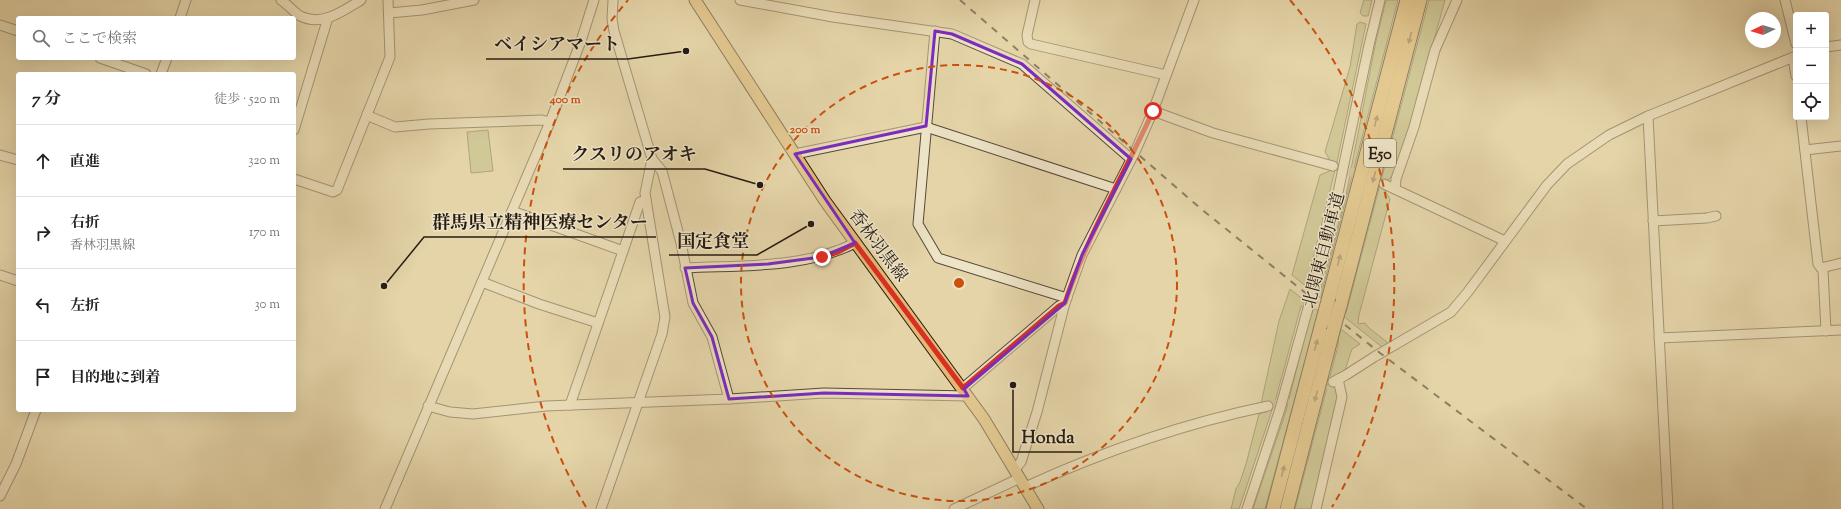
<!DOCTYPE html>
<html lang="ja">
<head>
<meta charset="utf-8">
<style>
	body { margin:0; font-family:"Sorts Mill Goudy","Noto Serif JP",serif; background:#f6f6f6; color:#222 }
	.controls { position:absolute; right:12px; top:12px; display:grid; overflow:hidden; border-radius:4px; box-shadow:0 4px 16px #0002 }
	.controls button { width:36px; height:36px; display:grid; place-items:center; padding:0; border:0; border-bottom:1px solid #e0e0e0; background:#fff; color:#222; font:20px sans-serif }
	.compass { position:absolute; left:1745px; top:12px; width:36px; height:36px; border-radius:50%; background:#fff; box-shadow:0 4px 16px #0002; rotate:266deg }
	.stop { position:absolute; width:12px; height:12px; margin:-9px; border:3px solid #d93025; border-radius:50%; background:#fff }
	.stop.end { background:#d93025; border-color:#fff; box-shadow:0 1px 4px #0008 }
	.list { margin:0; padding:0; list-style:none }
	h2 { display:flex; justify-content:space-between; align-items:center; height:52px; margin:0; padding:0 16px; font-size:17px }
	h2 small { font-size:13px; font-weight:400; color:#767676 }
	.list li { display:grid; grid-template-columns:26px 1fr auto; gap:12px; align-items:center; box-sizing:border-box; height:72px; padding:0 16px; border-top:1px solid #e0e0e0 }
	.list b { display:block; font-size:15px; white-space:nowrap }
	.list p { margin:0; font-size:13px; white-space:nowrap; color:#767676 }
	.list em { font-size:13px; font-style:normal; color:#767676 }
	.icon { flex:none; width:22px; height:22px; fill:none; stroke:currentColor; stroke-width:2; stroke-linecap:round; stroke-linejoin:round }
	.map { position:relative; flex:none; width:1841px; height:509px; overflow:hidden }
	.search { position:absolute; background:#fff; box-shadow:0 4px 16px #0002; left:16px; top:16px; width:280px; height:44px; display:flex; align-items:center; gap:10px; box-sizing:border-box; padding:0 14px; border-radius:4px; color:#767676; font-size:15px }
	.panel { position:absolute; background:#fff; box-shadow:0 4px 16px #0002; left:16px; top:72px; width:280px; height:340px; border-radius:4px }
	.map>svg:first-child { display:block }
</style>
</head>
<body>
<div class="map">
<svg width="1841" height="509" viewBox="0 0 1841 509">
	<rect width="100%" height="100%" fill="#e4d4a8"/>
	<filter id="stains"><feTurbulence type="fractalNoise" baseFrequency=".005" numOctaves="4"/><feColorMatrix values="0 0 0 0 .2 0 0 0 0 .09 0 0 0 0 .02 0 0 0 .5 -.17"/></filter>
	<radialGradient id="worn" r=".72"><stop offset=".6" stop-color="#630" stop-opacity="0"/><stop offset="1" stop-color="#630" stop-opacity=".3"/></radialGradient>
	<g fill="#babb84" stroke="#706b4b">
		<path d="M1364,0H1372L1368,16H1363L1360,13Z"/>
		<path d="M1386,0H1398L1322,291V295L1346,313L1429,0H1445L1404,149L1393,175L1388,180L1385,179L1383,187L1390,199L1359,315L1358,324L1365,323L1369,328L1387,342V344L1382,347L1292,275L1320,175L1332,170L1334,162H1331L1325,152L1350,67L1357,24L1360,22L1366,24L1337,162L1307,283L1317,291L1321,288L1346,195L1376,41Z"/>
		<path d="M488,130L493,171L471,173L467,132Z"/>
		<path d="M1290,289L1360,344L1352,349L1345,370L1333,377V387H1336L1338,396L1312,509H1295L1338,346L1339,334L1317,317L1265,509H1253L1286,411L1311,312L1301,306L1276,398L1239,509H1231L1236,489L1240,482L1246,464L1259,414L1268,411V402L1261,404L1279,321Z"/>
	</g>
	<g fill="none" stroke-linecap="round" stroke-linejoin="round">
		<g stroke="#beaf8a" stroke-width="9" stroke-dasharray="9 4.5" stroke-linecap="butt">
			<path d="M1336,167L1366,177"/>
			<path d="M1268,406L1333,382"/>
		</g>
		<defs>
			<g id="minor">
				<path d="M281,0C288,5 293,11 300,16C322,27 343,11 361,0"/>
				<path d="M613,0L612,19L614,31L652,159L662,171L681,243L693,303L712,337L729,399"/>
				<path d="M740,0L833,17L952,34L1022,64L1131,159"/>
				<path d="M1035,0L1027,35L1028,42L1031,44L1166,75"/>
				<path d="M1785,0L1796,44"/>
				<path d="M389,13L422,10L474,0"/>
				<path d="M180,18L186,0"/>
				<path d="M0,25L18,31"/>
				<path d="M935,31L918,224L938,258L1067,298"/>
				<path d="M1826,47L1841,45"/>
				<path d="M100,58L146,74"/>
				<path d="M1793,58L1796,76"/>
				<path d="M161,74L167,58"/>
				<path d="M1153,111L1213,133L1333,166"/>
				<path d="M367,114L371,117L395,127L429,124L542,120L550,122"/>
				<path d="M1648,116L1668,509"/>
				<path d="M1801,117L1818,264L1823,270L1826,331"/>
				<path d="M294,130L327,21V18"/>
				<path d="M1805,150L1841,146"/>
				<path d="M795,154L926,127L1116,189"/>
				<path d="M0,155L18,160"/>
				<path d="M294,179L333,192L337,190L390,57L388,0"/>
				<path d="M1384,184L1505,241"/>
				<path d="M1395,189L1396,179L1414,127L1435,50L1457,0"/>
				<path d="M512,211L623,251"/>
				<path d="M1653,221L1707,218L1716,216"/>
				<path d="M685,268C741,265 804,269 855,243"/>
				<path d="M1821,268L1841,263"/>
				<path d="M0,275L18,281"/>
				<path d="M482,282L539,304L598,323"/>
				<path d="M1314,286L1336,202L1369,45L1380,0"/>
				<path d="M1659,338L1841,330"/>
				<path d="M1333,382L1346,375L1374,357L1451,312L1467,293L1547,185L1567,164L1609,135L1648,116L1796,56"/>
				<path d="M963,388L1059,306L1065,303"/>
				<path d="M570,405L640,202L646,200"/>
				<path d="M428,406L450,412L473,414L546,406L729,399L824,393L968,396"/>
				<path d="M1015,469L1021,462L1037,412L1065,303L1082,255L1135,152L1153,111L1194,0"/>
				<path d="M1025,487C1102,452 1186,423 1268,406"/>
				<path d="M0,496L16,464L36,410"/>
				<path d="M385,509L550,122L581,41L594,0"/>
				<path d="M601,509L662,334L665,317L645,193L652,159"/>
				<path d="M954,509L1020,478"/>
				<path d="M1247,509L1280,409L1307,312"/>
				<path d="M1316,509L1342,397L1338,379"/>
			</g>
			<path id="major" d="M695,0L825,201L984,419L1038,509"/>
			<g id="highway">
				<path d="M1329,297L1407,0"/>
				<path d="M1340,306L1420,0"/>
				<path d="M1273,509L1322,323"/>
				<path d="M1287,509L1333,331"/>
			</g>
		</defs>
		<use href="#minor" stroke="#564938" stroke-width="11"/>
		<use href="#major" stroke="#261b12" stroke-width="13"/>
		<use href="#highway" stroke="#261b12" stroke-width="15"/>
		<use href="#minor" stroke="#ede3c6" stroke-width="9"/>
		<use href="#major" stroke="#e2ba74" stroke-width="11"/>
		<use href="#highway" stroke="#e2ba74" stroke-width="13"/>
		<path stroke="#261b12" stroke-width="2" stroke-dasharray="7 7" stroke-linecap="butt" d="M960,0L1200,208L1380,353L1587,509"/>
		<defs>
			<path id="minor-bridge" d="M1307,312L1314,286"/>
			<g id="highway-bridge">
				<path d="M1322,323L1329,297"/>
				<path d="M1333,331L1340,306"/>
			</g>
		</defs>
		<use href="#minor-bridge" stroke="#564938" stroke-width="11" stroke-linecap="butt"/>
		<use href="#highway-bridge" stroke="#261b12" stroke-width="15" stroke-linecap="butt"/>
		<use href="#minor-bridge" stroke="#ede3c6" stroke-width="9"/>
		<use href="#highway-bridge" stroke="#e2ba74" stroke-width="13"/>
	</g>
	<defs><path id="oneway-solid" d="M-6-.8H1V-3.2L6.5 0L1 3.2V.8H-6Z"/></defs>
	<g fill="#846a43">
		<use href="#oneway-solid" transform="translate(1410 38) rotate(104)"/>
		<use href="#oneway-solid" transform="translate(1376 121) rotate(-75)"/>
		<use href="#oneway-solid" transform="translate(1374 177) rotate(105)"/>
		<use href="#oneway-solid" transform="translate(1339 260) rotate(-75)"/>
		<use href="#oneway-solid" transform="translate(1316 345) rotate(-75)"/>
		<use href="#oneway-solid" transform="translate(1316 396) rotate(105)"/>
		<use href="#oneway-solid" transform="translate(1283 471) rotate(-75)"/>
	</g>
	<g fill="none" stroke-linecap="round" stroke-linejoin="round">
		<path stroke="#d93025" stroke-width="5" d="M822,257L838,252L855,243L963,388L1059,306L1065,303C1087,236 1124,175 1153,111"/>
	</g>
	<path d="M0 0H1841V509H0ZM935,31L952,34L1022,64L1131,159L1082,255L1065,303L964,389L968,396L824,393L729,399L712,337L693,303L685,268L768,264L821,257L855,243L795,154L926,126Z" fill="#e4d4a8" fill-opacity=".55" fill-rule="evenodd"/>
	<path fill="none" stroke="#7b2cbf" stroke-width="3" stroke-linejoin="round" d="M935,31L952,34L1022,64L1131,159L1082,255L1065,303L964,389L968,396L824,393L729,399L712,337L693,303L685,268L768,264L821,257L855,243L795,154L926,126Z"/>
	<g fill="none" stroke="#cb500d" stroke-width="2" stroke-dasharray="7 5">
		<circle cx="959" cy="283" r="218"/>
		<path d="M586 507A435 435 0 0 1 628 0M1290 0A435 435 0 0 1 1332 507"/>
	</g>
	<g text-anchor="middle" stroke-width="3" stroke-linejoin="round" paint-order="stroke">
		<rect fill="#ede3c6" stroke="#625748" stroke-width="1" x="1364" y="139" width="32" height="28" rx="3"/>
		<g font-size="16" font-weight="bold" fill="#261b12">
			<text x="1380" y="159">E50</text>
		</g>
		<g font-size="17" fill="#261b12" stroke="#ede3c6">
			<text transform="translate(879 245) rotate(53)" y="6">香林羽黒線</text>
			<text transform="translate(1323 250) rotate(-75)" y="6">北関東自動車道</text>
		</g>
	</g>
	<circle cx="959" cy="283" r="6" fill="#cb500d" stroke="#ede3c6" stroke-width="2"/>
	<g font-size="12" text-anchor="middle" font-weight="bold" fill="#cb500d" stroke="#ede3c6" stroke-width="3" stroke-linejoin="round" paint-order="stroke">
		<text x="565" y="103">400 m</text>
		<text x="805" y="133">200 m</text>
	</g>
	<path fill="none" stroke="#261b12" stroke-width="1.5" d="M686 51L628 59H486M760 185L705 169H563M384 286L424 237H656M811 224L757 255H669M1013 385L1013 452H1082"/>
	<g fill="#261b12" stroke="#ede3c6" stroke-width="1.5">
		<circle cx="686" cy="51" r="4"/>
		<circle cx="760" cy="185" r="4"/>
		<circle cx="384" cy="286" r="4"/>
		<circle cx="811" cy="224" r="4"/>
		<circle cx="1013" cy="385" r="4"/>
	</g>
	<g font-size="18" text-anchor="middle" font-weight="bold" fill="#261b12" stroke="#ede3c6" stroke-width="3" stroke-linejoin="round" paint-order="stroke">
		<text x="557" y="50">ベイシアマート</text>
		<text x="634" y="160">クスリのアオキ</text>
		<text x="540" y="228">群馬県立精神医療センター</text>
		<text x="713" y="247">国定食堂</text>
		<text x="1048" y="443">Honda</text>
	</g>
	<rect width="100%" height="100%" filter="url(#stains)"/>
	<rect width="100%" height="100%" fill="url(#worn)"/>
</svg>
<div class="controls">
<button>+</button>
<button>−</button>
<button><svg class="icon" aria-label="locate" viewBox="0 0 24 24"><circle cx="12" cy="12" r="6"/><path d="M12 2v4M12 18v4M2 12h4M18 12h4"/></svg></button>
</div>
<svg class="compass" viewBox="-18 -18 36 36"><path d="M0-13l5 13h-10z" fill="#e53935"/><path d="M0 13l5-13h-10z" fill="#767676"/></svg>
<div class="stop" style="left:1153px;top:111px"></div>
<div class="stop end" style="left:822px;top:257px"></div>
<div class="search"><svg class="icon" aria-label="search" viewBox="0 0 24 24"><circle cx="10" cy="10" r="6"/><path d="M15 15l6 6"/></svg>ここで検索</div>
<section class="panel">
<h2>7 分<small>徒歩 · 520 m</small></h2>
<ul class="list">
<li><svg class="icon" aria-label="ahead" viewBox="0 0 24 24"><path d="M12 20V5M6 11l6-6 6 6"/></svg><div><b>直進</b></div><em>320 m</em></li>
<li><svg class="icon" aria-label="right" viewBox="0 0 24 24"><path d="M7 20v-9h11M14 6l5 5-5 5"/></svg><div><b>右折</b><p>香林羽黒線</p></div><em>170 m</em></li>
<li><svg class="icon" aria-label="left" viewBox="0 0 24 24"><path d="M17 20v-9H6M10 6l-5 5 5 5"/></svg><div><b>左折</b></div><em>30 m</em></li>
<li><svg class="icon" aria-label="arrive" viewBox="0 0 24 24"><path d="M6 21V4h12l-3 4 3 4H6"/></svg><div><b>目的地に到着</b></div></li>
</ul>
</section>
</div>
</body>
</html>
